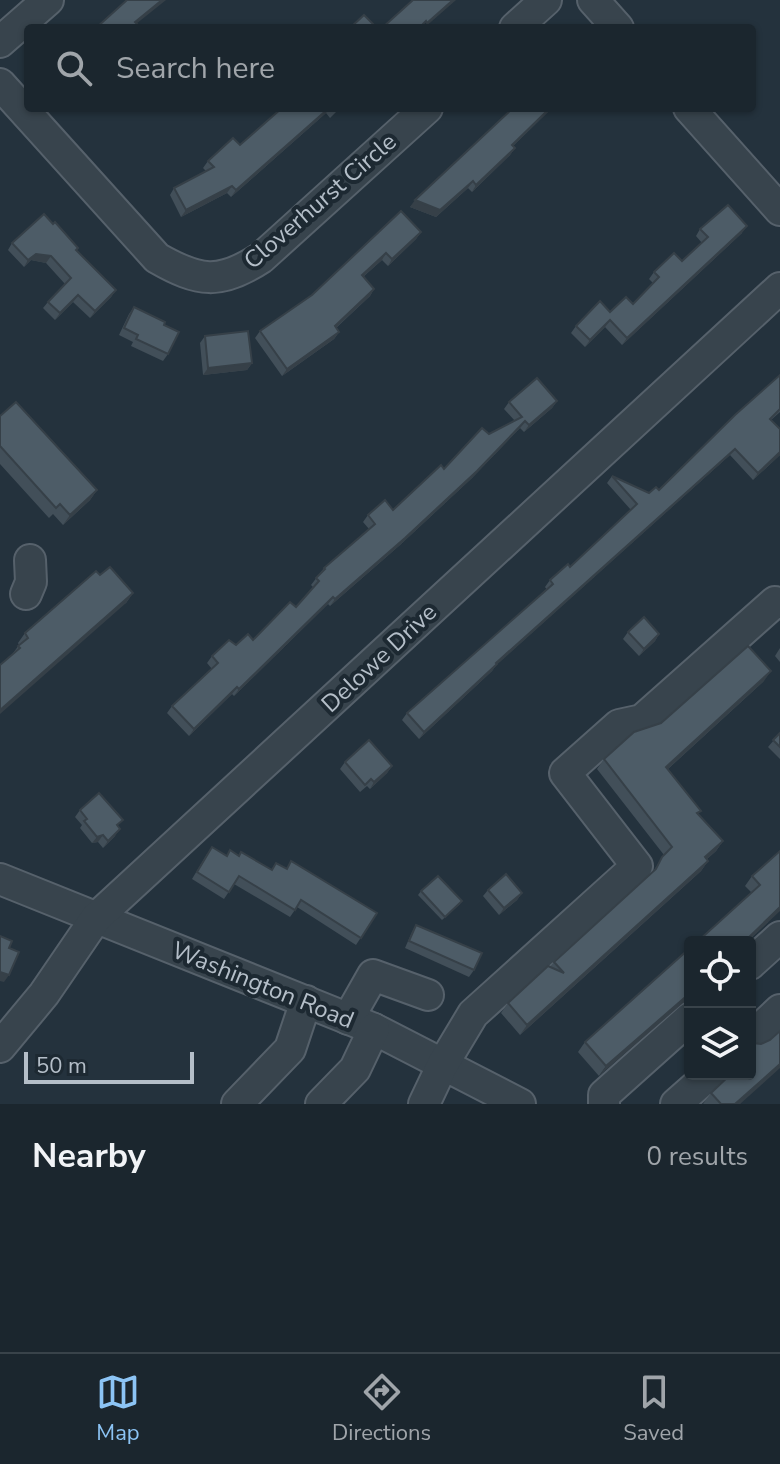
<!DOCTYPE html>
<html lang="en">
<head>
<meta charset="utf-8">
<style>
	body { margin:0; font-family:"Nunito Sans",sans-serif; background:#242e36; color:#f1f3f6 }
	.controls { position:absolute; right:24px; bottom:24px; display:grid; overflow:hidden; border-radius:8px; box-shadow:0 2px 6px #0004 }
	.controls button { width:72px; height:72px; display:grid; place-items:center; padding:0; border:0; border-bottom:2px solid #39434a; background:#1b262e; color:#f1f3f6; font:40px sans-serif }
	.scale { position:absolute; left:24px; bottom:20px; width:170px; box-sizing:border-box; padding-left:8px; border:4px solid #b4bec8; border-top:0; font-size:22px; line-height:28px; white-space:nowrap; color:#b4bec8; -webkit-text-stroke:6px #1d2932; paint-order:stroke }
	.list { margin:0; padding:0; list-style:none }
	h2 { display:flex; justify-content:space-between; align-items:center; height:104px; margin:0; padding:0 32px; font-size:34px }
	h2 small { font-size:26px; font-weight:400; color:#a0a5aa }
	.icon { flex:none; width:44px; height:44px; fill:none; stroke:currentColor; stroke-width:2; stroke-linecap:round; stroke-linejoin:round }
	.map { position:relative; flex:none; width:780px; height:1104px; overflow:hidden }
	.search { position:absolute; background:#1b262e; box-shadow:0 2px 6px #0004; left:24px; right:24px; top:24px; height:88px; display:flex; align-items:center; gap:20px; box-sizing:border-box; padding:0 28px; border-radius:8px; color:#a0a5aa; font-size:30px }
	.sheet { height:248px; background:#1b262e }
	nav { display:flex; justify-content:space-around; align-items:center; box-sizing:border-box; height:112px; border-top:2px solid #39434a; background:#1b262e; font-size:22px; color:#a0a5aa }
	nav a { display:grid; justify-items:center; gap:4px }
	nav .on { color:#8cc4f5 }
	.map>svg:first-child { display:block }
</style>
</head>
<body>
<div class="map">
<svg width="780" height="1104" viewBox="0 0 780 1104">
	<rect width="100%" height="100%" fill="#24323d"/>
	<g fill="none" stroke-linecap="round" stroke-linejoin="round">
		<defs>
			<g id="minor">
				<path d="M593,0L618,28"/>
				<path d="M515,28L546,0"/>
				<path d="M0,42L48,0"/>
				<path d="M0,84L157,258C199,282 220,285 261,258L427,108"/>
				<path d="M689,108L780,210"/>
				<path d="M26,594L31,582L30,560"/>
				<path d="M0,879L374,1029L520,1104"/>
				<path d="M750,964L780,937"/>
				<path d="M348,1019L373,975L428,995"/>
				<path d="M750,1038L780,1010"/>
				<path d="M0,1047L44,994L96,918L780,288"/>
				<path d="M237,1104L290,1049L306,1001"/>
				<path d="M321,1104L355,1069L374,1029"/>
				<path d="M424,1104L443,1064L473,1014L637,866L565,773L619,725L642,720L775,602L780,603"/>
				<path d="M604,1104V1095L690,1018"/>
				<path d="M676,1104L710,1074"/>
			</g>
		</defs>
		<use href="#minor" stroke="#56616b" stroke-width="34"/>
		<use href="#minor" stroke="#38444d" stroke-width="30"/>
	</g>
	<g fill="#424f59">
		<path d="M282,108H340L330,118L326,113L231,197L227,193L181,217L170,195L174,188L206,171L203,168L208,161L240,145Z"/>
		<path d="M513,108H552L513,146L515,148L510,155L472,192L468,188L436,217L410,207Z"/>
		<path d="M700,229L742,233L622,345L605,327L585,347L571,333L576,326L633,304L653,283L649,279L654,272L682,261L702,243L696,236Z"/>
		<path d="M421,232L416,239L388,266L382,260L363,277L374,289L370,296L336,328L339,332L334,339L282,376L255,338L260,331Z"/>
		<path d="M12,243L76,250L116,290L111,297L90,318L73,302L55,320L43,308L48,302L65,284L46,263L31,260L24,267L8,250Z"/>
		<path d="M134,307L164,325L168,354L163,361L131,346L133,342L119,335L129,314Z"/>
		<path d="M205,336L252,363L247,370L203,375L200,343Z"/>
		<path d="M780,375V412L771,420L780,455L753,480L730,455L497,664L492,671L419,739L402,720L407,713L547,590L545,587L550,580L570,567L631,510L607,483L612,476L649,493L659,490Z"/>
		<path d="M557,401L552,408L524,432L520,428L472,478L400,545L330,606L328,604L234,696L232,694L189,736L167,713L172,706L212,669L207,663L212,656L253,640L296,607L314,588L311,585L324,568L369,529L363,522L368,515L393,510L489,434L515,421L504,409L509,402Z"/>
		<path d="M0,416L97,490L90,500L63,525L53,514L49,518L0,464Z"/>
		<path d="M100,575L133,593L126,603L11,656L19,645L18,643L25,633Z"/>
		<path d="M628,632L659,634L655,641L639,656L623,639Z"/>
		<path d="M780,648V662L775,656Z"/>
		<path d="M764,681L668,769L698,814L723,841L716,851L707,859L708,861L701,871L520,1035L501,1013L508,1003L550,967L554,962L652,873L664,855L597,769L604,759L661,723Z"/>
		<path d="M780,733V759L768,747Z"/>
		<path d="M345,762L392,766L387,773L370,789L367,786L360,792L340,769Z"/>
		<path d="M80,810L118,827L115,836L103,848L98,842L92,843L80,828L82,825L75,817Z"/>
		<path d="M780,851L768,922L747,942H697L752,893L745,886L752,876Z"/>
		<path d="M207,854L239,856L272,870L286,869L377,913L356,945L297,907L290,917L234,884L224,899L192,879Z"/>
		<path d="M488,890L522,893L517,900L499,915L483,896Z"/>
		<path d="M421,891L460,904L442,920L418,895Z"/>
		<path d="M416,925L474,970L469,977L405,948L412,932Z"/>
		<path d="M690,948L599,1076L578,1052L585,1042Z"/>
		<path d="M727,1074H750L740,1104H703L711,1093L727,1078Z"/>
	</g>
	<g fill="#364048">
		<path d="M162,0H166L131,28L135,22Z"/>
		<path d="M453,0H456L424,28L427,23Z"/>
		<path d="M330,108L326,113L231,197L236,190Z"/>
		<path d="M550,108H552L507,152L512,145Z"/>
		<path d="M515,148L510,155L472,192L476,185Z"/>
		<path d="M473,181L468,188L436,217L410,207L415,200Z"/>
		<path d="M232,186L227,193L181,217L186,210Z"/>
		<path d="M747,226L742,233L622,345L627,338Z"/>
		<path d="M421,232L416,239L388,266L392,259Z"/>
		<path d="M386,253L382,260L357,282L362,275Z"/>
		<path d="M36,254L51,256L46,263L31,260L24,267L28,260Z"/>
		<path d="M374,289L370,296L330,333L335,326Z"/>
		<path d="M116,290L111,297L90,318L95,311Z"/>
		<path d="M78,295L73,302L55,320L60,313Z"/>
		<path d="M610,320L605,327L585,347L590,340Z"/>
		<path d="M339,332L334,339L282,376L287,369Z"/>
		<path d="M252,363L247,370L203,375L208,368Z"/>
		<path d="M557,401L552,408L524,432L529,425Z"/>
		<path d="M525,421L520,428L472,478L400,545L330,606L335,599Z"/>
		<path d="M735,449L730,455L491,670L496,663Z"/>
		<path d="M780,452V455L753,480L758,473Z"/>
		<path d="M97,490L90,500L63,525L70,515Z"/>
		<path d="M133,593L126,603L0,714V710Z"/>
		<path d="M333,597L328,604L234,696L239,689Z"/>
		<path d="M659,634L655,641L639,656L644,649Z"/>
		<path d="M497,664L492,671L419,739L424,732Z"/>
		<path d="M771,671L764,681L659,777L666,767Z"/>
		<path d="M237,687L232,694L189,736L194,729Z"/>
		<path d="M392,766L387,773L370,789L374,782Z"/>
		<path d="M120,829L115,836L103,848L108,841Z"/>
		<path d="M103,835L98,842L92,843L97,837Z"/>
		<path d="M723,841L716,851L698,867L705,857Z"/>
		<path d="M708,861L701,871L520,1035L527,1025Z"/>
		<path d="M522,893L517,900L499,915L504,908Z"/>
		<path d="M780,907V911L747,942H744Z"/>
		<path d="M0,972L9,975L4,982L0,981Z"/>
		<path d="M690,993V997L599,1076L606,1066Z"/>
		<path d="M780,1064V1068L740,1104H735Z"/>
	</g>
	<g fill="#4d5c67" stroke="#364048" stroke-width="2">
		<path d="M127,0H162L135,22L137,24L132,28H96Z"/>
		<path d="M413,0H453L427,23L426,21L419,28H382Z"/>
		<path d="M364,15L377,28H350Z"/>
		<path d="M282,108H329L236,190L232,186L186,210L174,188L214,167L208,161L233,138L240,145Z"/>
		<path d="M513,108H550L512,145L515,148L476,185L473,181L440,210L415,200Z"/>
		<path d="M728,205L747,226L627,338L610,320L590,340L576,326L600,301L610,312L626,297L633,304L659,277L654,272L674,253L682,261L708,237L700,229Z"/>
		<path d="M401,211L421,232L392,259L386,253L362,275L374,289L335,326L339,332L287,369L260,331L312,295Z"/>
		<path d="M44,214L53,224L55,222L78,248L76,250L116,290L95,311L78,295L60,313L48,302L71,278L51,256L36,254L28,260L12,243Z"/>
		<path d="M134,307L165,322L164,325L179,332L168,354L136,339L138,335L124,328Z"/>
		<path d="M248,331L252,363L208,368L205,336Z"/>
		<path d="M780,375V409L770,419L780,429V452L758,473L735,449L496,663L497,664L424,732L407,713L553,584L550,580L568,564L570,567L637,504L612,476L649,493L656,487L659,490L735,415Z"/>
		<path d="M537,378L557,401L529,425L525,421L477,471L405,538L335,599L333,597L239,689L237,687L194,729L172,706L218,663L212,656L229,640L236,645L248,634L253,640L290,602L296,607L319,581L316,578L325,569L324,568L375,524L368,515L385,500L393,510L441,465L444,469L482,428L489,434L522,417L509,402Z"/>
		<path d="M16,402L97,490L70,515L60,504L56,508L0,446V416Z"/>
		<path d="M110,567L133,593L0,710V665L20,648L18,646L28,638L25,633L96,571L100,575Z"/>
		<path d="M644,617L659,634L644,649L628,632Z"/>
		<path d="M748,646L771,671L666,767L701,811L697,813L723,841L705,857L708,861L527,1025L508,1003L548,966L564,973L554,962L656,869L662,857L672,847L604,759L634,732L661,723Z"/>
		<path d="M780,733V747L773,740Z"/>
		<path d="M369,740L392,766L374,782L371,779L365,785L345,762Z"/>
		<path d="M99,793L123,820L117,825L120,829L108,841L103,835L97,837L84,821L87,819L80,810Z"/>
		<path d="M212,847L227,856L230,850L239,856L241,852L272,870L276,863L287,869L291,861L377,913L361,938L301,900L295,910L239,876L229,892L197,872Z"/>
		<path d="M780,851V907L744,942H697L760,885L752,876Z"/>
		<path d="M506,874L522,893L504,908L488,890Z"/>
		<path d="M438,876L462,901L445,917L421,891Z"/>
		<path d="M416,925L482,953L474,970L409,941Z"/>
		<path d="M0,936L12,941L9,948L19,952L9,975L0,972Z"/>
		<path d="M690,948V993L606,1066L585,1042Z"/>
		<path d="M780,1031V1064L735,1104H721L711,1093L731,1074H750V1045L752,1043L761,1044L770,1040Z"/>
	</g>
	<g text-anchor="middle" stroke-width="8" stroke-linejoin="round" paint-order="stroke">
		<g font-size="24" fill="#b4bec8" stroke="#1d2932">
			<text transform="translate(320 201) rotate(-41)" y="8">Cloverhurst Circle</text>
			<text transform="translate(379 658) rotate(-43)" y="8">Delowe Drive</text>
			<text transform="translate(263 985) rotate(22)" y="8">Washington Road</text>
		</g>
	</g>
</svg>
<div class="controls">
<button><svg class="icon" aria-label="locate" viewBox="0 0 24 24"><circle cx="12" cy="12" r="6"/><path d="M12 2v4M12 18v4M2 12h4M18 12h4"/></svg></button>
<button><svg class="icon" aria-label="layers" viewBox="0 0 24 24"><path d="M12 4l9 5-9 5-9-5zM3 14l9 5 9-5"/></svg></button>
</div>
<div class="scale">50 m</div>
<div class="search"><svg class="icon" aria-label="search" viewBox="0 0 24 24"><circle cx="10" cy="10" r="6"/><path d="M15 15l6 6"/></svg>Search here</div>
</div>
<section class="sheet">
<h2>Nearby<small>0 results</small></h2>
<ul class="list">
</ul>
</section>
<nav>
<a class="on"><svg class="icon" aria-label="map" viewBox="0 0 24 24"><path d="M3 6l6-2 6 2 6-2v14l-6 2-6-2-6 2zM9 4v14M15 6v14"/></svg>Map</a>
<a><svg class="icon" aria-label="directions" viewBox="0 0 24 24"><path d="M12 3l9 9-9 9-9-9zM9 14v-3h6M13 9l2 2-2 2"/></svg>Directions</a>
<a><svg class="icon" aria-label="saved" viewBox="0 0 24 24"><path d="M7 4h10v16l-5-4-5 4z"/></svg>Saved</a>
</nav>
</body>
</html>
